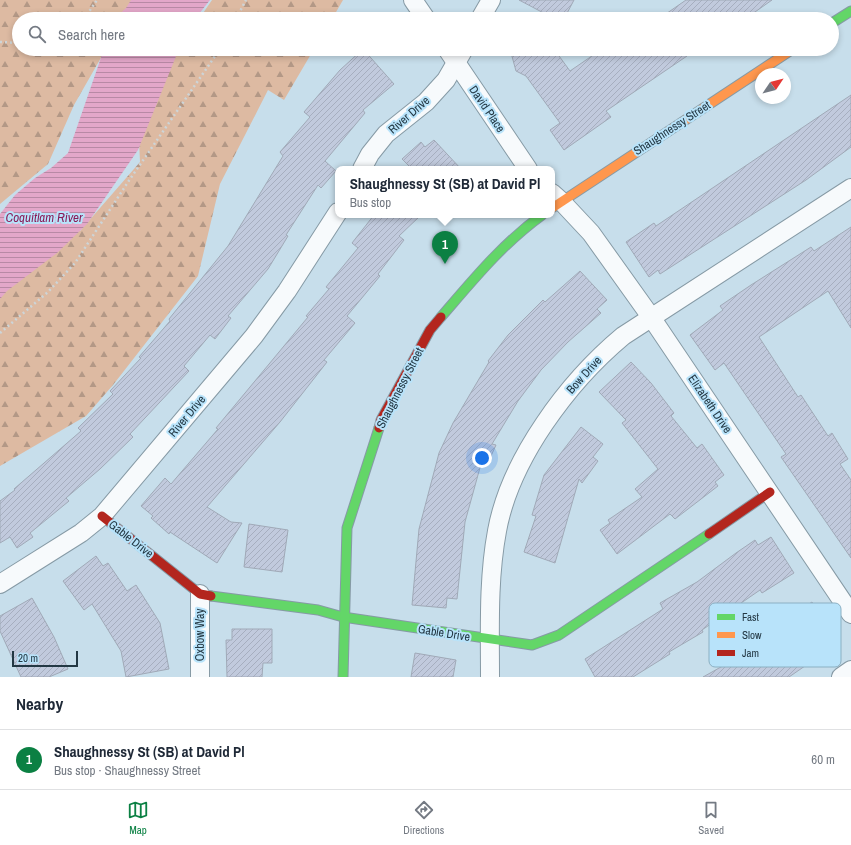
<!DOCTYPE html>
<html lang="en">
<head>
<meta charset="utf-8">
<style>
	body { margin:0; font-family:"Archivo Narrow",sans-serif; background:#f2f2f3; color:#1f2937 }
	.compass { position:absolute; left:755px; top:68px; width:36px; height:36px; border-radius:50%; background:#fff; box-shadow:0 2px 6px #0003; rotate:55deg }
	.scale { position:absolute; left:12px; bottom:10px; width:66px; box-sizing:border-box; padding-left:4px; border:2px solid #233844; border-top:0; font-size:11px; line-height:14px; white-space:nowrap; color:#233844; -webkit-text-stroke:3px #b8e3fa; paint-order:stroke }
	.you { position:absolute; left:482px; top:458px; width:14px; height:14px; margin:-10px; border:3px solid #fff; border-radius:50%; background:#1a73e8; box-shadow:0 0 0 6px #1a73e833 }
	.badge { display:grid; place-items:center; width:26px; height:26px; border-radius:50%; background:#0b8043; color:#fff; font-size:13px; font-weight:700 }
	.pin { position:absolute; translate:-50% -33px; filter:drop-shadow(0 1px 2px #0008) }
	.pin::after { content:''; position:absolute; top:21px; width:14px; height:12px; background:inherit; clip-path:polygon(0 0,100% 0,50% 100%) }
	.popup { position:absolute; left:335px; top:166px; width:220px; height:52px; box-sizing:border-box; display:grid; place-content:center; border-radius:8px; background:#fff; filter:drop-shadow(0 1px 3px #0005); font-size:13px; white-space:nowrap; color:#747a83 }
	.popup b { font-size:15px; color:#1f2937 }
	.popup::after { content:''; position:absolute; left:50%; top:100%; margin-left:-8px; border:8px solid transparent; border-top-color:#fff }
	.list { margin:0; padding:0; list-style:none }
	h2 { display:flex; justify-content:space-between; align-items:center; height:52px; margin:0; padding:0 16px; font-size:17px }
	h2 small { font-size:13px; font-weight:400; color:#747a83 }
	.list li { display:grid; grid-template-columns:26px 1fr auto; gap:12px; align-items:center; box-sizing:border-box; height:60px; padding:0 16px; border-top:1px solid #e0e1e3 }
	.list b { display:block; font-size:15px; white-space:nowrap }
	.list p { margin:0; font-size:13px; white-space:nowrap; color:#747a83 }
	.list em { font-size:13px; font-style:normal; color:#747a83 }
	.icon { flex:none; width:22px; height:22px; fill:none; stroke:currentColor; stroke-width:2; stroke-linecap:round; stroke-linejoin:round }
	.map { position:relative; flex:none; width:851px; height:677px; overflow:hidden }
	.search { position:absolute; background:#fff; box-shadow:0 2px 6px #0003; left:12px; right:12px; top:12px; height:44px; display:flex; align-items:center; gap:10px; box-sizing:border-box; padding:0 14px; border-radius:22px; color:#747a83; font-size:15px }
	.sheet { height:112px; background:#fff }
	nav { display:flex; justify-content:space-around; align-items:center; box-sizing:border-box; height:56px; border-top:1px solid #e0e1e3; background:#fff; font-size:11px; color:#747a83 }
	nav a { display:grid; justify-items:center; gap:2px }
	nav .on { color:#0b8043 }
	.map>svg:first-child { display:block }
</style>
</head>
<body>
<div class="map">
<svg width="851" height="677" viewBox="0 0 851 677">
	<defs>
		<pattern id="forest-firs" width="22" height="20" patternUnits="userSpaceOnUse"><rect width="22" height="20" fill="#ddbaa2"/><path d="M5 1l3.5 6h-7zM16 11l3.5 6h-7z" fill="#b39886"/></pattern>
		<pattern id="water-rules" width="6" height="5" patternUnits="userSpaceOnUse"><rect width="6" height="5" fill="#e3a7c9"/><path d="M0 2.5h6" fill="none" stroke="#b889a5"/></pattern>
		<pattern id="building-hatch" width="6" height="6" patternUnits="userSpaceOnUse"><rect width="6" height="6" fill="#c1cadd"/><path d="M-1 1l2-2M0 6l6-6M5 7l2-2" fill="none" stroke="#a6aebf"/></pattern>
	</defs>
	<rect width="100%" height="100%" fill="#c7deeb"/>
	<g fill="url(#forest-firs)">
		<path d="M0,0H134L123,19H19V49H106L74,105L48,164L0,204Z"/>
		<path d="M212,0H343L332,19H199Z"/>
		<path d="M179,49H314L284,100L268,90L220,184L198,276L113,385L86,416L0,466V276L60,231H80L140,162L138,121Z"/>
	</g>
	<g fill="url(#water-rules)">
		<path d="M131,0H210L195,19H114L126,8Z"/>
		<path d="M104,49H179L138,150L87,224L57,253L7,291L0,299V214L15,195L35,178L51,168L68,153Z"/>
	</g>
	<g fill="url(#building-hatch)" stroke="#a0a9b7">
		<path d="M519,0H574L564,19H555Z"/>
		<path d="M686,0H772L745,19H652L658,15L660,18Z"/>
		<path d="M363,49L394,84L363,110L365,113L325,161L336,171L321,188L318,185L286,235L288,236L268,269L228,316L231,318L215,339L210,335L184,366L189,371L130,434L133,437L100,469L66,498L69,501L30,533L33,537L17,548L10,537L0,543V501L15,490L14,489L81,431L78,428L113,394L110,391L141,358L139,357L170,321L169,319L228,246L283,156L280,152L310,117L304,112L340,70Z"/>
		<path d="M510,49H554L570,71L602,49H682L687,56L606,111L611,117L564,150L550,130L560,123L526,76L516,71Z"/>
		<path d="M851,95V147L806,180L660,274L658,270L649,277L626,242L654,223L656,226Z"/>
		<path d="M434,140L461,169H412L402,159L421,142L425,147Z"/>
		<path d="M374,215H421L399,236L404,240L378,274L380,276L347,316L355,323L324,360L327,362L280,422L207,507L231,522L242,523L217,563L170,532L169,534L151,518L153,516L141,506L165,478L171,484L218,429L216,428L308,317L306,316L329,289L326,287L358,248L352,243Z"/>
		<path d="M851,227V328L828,291L759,337L798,397L801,395L828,436L832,433L848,459L840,464L851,480V558L781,457L786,454L724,363L715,370L690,335L723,310L720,306L751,285L811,247L814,251Z"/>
		<path d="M580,271L607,300L597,309L601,313L568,342L541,370L518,401L492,444L496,445L486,467L481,464L465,522L457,599L447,598L446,608L412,605L419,529L439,453L453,423L489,362L488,361L508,335L543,300L545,302Z"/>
		<path d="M631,362L651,383L674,413L671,416L697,448L702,444L724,475L715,482L718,486L675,519L670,514L617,554L600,530L610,523L608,520L642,497L635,489L658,469L622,423L626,420L599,392Z"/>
		<path d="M581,427L603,444L593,457L598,461L582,483L579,479L555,563L524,552L536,516L532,515L544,475Z"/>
		<path d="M249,524L288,530L282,572L244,567Z"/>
		<path d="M771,537L794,573L762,593L760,590L702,630L703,632L669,652L670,654L633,677H595L585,659L663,609L660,603L697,582L736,553L755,540L758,545Z"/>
		<path d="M96,556L103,566L108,563L127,591L136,585L160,623L169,669L126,677L121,651L92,604L84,610L63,581Z"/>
		<path d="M32,598L54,637L68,669L49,677H21L0,631V616Z"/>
		<path d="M812,602L836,638L828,643L831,648L789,677H703L755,648L754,645L786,624L783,621Z"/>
		<path d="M232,629H272V663H263L262,677H227L226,640H232Z"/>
		<path d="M415,653L456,660L453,677H411Z"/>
	</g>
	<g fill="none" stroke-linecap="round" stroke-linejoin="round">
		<defs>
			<g id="street">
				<path d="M413,0L426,19"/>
				<path d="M480,19L491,0"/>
				<path d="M447,49L528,169"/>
				<path d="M362,169L370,154L386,134L426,102L446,80L464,49"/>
				<path d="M552,193L561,201L591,233L651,317L851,614"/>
				<path d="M0,584L81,533L102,516L254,336L287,291L338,212"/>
				<path d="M200,677V594"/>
				<path d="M490,677C490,629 488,579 497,531C510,459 568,382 623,336L851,188"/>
				<path d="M841,677L851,670"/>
			</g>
			<g id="fast">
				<path d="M832,23L851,11"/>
				<path d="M441,317C473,280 502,244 542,215"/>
				<path d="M211,596L318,610L343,617L532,645L559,635L709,534"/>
				<path d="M343,677L347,528L379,428"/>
			</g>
			<path id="slow" d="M552,208L793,49"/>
			<g id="jam">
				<path d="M379,428L381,420L430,330L441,317"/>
				<path d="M102,516L200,594L211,596"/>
				<path d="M709,534L770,492"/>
			</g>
		</defs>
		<use href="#street" stroke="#869aa5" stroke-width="20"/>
		<use href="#fast" stroke="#869aa5" stroke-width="11"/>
		<use href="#slow" stroke="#869aa5" stroke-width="11"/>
		<use href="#jam" stroke="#869aa5" stroke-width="11"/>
		<g stroke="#cdd5d8" stroke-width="2.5" stroke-dasharray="2 3" stroke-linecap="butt">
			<path d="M84,19L97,0"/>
			<path d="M236,19L246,0"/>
			<path d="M0,42L19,43"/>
			<path d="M0,333L48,292L75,263L128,182L220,49"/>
		</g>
		<use href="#street" stroke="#f7fafc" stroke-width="18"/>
		<use href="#fast" stroke="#63d668" stroke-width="9"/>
		<use href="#slow" stroke="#ff974d" stroke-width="9"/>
		<use href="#jam" stroke="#b3261e" stroke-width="9"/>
	</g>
	<g text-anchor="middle" stroke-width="4" stroke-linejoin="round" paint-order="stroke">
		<g font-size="12" fill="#233844" stroke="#b8e3fa">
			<text transform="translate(487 109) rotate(56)" y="4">David Place</text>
			<text transform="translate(409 115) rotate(-41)" y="4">River Drive</text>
			<text transform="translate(672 128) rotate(-33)" y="4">Shaughnessy Street</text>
			<text transform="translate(584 375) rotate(-48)" y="4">Bow Drive</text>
			<text transform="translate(400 388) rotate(-63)" y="4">Shaughnessy Street</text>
			<text transform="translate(710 404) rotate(56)" y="4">Elizabeth Drive</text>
			<text transform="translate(187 416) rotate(-50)" y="4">River Drive</text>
			<text transform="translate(131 539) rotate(38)" y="4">Gable Drive</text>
			<text transform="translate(444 633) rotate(9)" y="4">Gable Drive</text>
			<text transform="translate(200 635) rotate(-90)" y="4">Oxbow Way</text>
		</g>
		<g font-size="13" font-style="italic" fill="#891c58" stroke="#b8e3fa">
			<text x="44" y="222">Coquitlam River</text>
		</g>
	</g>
	<rect x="709" y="603" width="132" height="64" rx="6" fill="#b8e3fa" stroke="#8bb0c3" stroke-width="1"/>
	<rect x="717" y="614" width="18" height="6" fill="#63d668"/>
	<rect x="717" y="632" width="18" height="6" fill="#ff974d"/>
	<rect x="717" y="650" width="18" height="6" fill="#b3261e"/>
	<g font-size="11" fill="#233844">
		<text x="742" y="621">Fast</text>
		<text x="742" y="639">Slow</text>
		<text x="742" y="657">Jam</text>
	</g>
</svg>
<svg class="compass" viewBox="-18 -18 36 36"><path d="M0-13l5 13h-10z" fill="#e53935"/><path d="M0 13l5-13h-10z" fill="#747a83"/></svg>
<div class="scale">20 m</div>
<div class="you"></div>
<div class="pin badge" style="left:445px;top:264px">1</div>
<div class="popup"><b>Shaughnessy St (SB) at David Pl</b>Bus stop</div>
<div class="search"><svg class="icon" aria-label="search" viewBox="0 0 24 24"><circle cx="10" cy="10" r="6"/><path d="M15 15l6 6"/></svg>Search here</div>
</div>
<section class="sheet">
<h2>Nearby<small></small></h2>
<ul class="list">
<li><span class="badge">1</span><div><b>Shaughnessy St (SB) at David Pl</b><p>Bus stop · Shaughnessy Street</p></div><em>60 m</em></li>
</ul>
</section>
<nav>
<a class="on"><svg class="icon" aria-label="map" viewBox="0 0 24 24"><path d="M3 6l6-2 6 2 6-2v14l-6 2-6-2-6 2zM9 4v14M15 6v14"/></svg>Map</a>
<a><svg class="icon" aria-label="directions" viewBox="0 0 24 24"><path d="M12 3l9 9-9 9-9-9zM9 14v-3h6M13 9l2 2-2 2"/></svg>Directions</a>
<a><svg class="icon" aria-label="saved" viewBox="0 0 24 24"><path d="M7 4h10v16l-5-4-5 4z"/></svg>Saved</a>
</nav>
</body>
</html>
